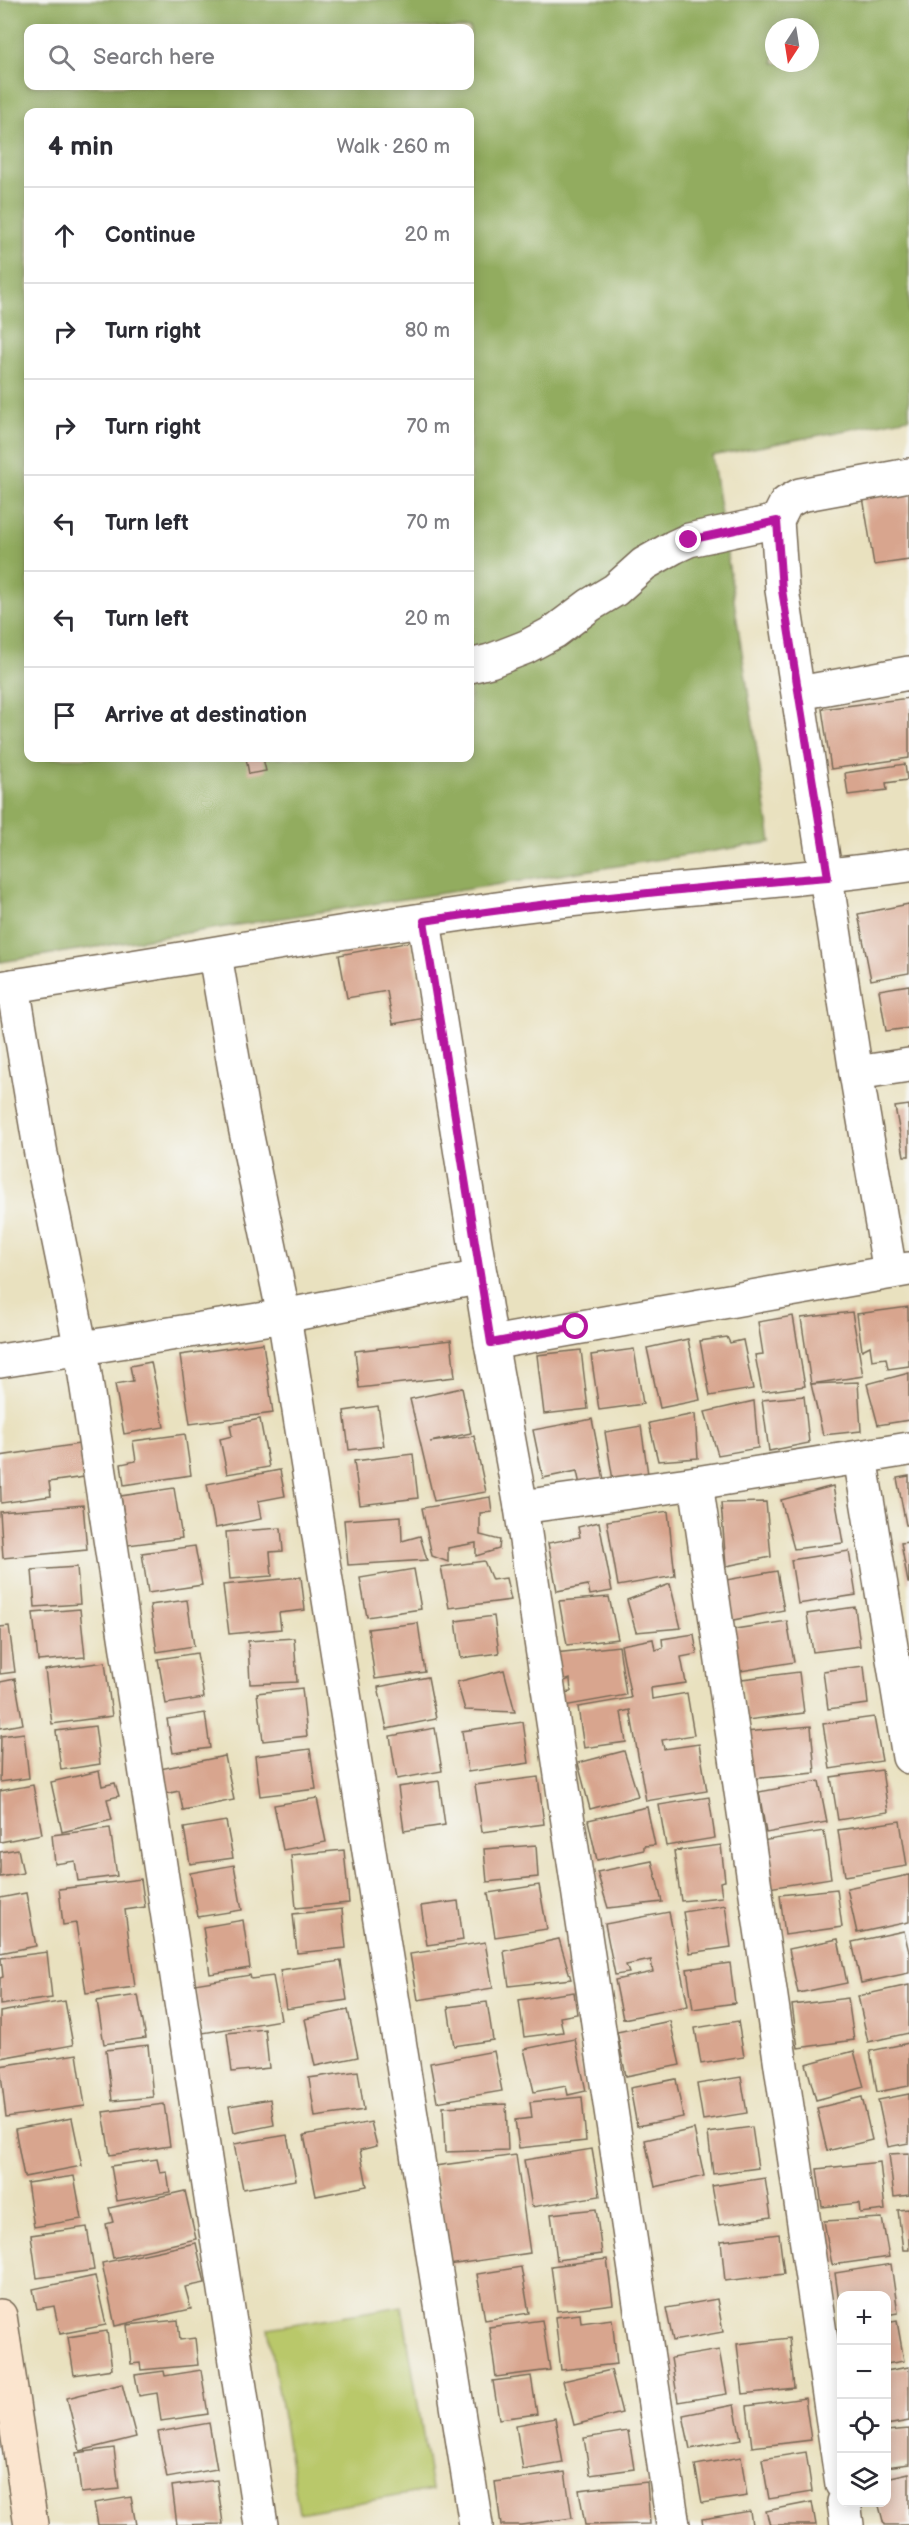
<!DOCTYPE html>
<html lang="en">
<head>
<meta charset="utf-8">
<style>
	body { margin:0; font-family:"Balsamiq Sans",sans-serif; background:#f7f7f7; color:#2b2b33 }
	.controls { position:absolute; right:18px; bottom:18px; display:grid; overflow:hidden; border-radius:12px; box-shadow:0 3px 15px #0003 }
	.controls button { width:54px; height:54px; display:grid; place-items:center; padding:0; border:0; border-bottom:2px solid #e1e1e2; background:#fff; color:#2b2b33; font:30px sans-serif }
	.compass { position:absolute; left:765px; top:18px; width:54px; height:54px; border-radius:50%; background:#fff; box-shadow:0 3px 15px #0003; rotate:192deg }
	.stop { position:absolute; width:18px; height:18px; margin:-14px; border:4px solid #b5179e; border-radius:50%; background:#fff }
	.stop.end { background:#b5179e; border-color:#fff; box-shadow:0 2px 6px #0008 }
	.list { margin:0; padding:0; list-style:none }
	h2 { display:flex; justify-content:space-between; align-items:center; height:78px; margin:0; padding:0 24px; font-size:26px }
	h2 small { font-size:20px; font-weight:400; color:#7c7c81 }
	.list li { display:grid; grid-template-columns:39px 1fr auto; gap:18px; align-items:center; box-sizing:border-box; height:96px; padding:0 24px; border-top:2px solid #e1e1e2 }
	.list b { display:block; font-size:22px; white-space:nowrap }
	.list em { font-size:20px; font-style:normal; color:#7c7c81 }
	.icon { flex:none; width:33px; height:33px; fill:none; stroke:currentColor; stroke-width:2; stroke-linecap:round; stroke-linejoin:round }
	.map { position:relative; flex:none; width:909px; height:2525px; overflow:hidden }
	.search { position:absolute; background:#fff; box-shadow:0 3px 15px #0003; left:24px; top:24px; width:450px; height:66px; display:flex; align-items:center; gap:15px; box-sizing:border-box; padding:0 21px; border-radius:12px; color:#7c7c81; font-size:22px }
	.panel { position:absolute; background:#fff; box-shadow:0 3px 15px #0003; left:24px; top:108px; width:450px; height:654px; border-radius:12px }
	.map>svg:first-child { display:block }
</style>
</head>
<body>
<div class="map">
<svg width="909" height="2525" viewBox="0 0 909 2525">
	<rect width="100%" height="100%" fill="#f6f6f2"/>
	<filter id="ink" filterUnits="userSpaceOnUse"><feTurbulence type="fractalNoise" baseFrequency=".0167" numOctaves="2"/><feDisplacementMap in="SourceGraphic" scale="12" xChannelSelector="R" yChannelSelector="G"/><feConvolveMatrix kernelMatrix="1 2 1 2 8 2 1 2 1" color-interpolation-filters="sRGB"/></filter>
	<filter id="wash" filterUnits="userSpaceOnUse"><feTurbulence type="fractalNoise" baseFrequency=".008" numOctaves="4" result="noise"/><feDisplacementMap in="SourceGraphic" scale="24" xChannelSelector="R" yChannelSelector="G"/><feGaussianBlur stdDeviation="1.35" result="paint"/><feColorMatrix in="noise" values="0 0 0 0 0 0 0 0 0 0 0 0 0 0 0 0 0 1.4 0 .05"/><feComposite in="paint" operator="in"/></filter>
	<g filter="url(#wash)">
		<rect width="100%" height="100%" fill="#e9e1bf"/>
		<path fill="#b9c86a" stroke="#7a7944" stroke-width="1.5" d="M402,2306L432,2490L299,2513L268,2328Z"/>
		<path fill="#92ac5e" stroke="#666b3e" stroke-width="1.5" fill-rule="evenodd" d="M0,0H909V418L712,456L771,842L0,962ZM774,27H810V63H774ZM28,28H470V86H28ZM28,112H470V758H28Z"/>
		<g id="blocks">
			<g fill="#d8a58e">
				<path d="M909,490V560L874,565L863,497Z"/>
				<path d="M909,698V758L831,769L822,709Z"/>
				<path d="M246,758H263L266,771L249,774Z"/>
				<path d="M905,764L907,780L886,783L887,790L848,795L845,773Z"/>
				<path d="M909,904V973L871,980L858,914Z"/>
				<path d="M410,942L425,1018L393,1024L387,991L347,998L339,955Z"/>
				<path d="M909,985V1028L886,1031L879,990Z"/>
				<path d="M909,1105V1156H904L895,1107Z"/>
				<path d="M908,1307L909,1366L888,1369L886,1358L872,1360L870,1346L862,1350L857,1314Z"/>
				<path d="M852,1312L863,1376L811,1384L801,1318Z"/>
				<path d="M793,1316L805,1386L762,1392L755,1355L763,1354L758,1322Z"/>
				<path d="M727,1337L730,1343L743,1340L753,1389L710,1396L700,1341Z"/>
				<path d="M688,1339L700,1400L660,1408L647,1348Z"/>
				<path d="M451,1340L455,1377L359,1388L355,1351Z"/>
				<path d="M263,1343L273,1413L190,1424L180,1355Z"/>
				<path d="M634,1349L643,1404L599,1410L591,1355Z"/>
				<path d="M581,1350L588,1409L544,1414L537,1355Z"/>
				<path d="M151,1362L164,1427L124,1434L115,1384L133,1381L130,1366Z"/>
				<path d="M909,1373V1420L878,1425L867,1384Z"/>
				<path d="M858,1382L861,1431L823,1435L811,1384Z"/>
				<path d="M462,1388L471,1433L430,1442L474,1436L486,1492L434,1501L410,1399Z"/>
				<path d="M804,1396L809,1443L769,1451L762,1400Z"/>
				<path d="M754,1401L758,1448L718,1455L705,1412Z"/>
				<path d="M378,1406L384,1446L349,1450L344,1411Z"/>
				<path d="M695,1414L698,1458L658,1461L649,1423Z"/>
				<path d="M260,1419L269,1467L227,1474L220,1439L232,1436L230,1425Z"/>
				<path d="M592,1419L605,1485L581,1490L577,1471L543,1478L533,1430Z"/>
				<path d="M641,1426L649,1481L614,1486L605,1432Z"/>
				<path d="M185,1434L191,1475L124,1485L121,1464L136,1461L133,1441Z"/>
				<path d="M79,1444L84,1477L49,1482L51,1496L1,1503L0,1456Z"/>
				<path d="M413,1454L418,1498L360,1505L354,1461Z"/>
				<path d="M280,1470L285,1496L258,1501L261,1519L215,1528L207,1484Z"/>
				<path d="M909,1476V1525H906L897,1478Z"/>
				<path d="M833,1486L843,1543L794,1549L781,1500Z"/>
				<path d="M174,1488L182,1538L128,1545L121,1496Z"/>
				<path d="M490,1497L492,1512L480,1513V1535L500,1540L499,1549L476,1556V1543L448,1548V1562L432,1556L422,1508Z"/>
				<path d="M766,1502L771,1557L726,1566L721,1503Z"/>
				<path d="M83,1505L87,1550L3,1558L0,1512Z"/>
				<path d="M668,1511L675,1576L618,1586L607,1521Z"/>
				<path d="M401,1516L402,1541L420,1536L427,1560L348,1565L344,1520Z"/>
				<path d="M599,1522L612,1591L590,1595L588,1585L557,1591L548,1543L580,1537L578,1527Z"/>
				<path d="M281,1528L283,1551L270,1552L272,1576L230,1579L226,1532Z"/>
				<path d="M909,1542V1583H908L901,1543Z"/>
				<path d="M195,1546L202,1585L148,1593L142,1553Z"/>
				<path d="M849,1551L856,1595L798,1604L791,1560Z"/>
				<path d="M484,1561L492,1580L506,1578L511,1600L449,1608L441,1567Z"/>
				<path d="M77,1567L80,1604L35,1607L32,1570Z"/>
				<path d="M414,1569L421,1609L367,1617L360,1578Z"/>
				<path d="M777,1571L784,1610L733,1620L726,1580Z"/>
				<path d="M301,1577L305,1610L279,1613L281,1629L229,1634L223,1585Z"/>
				<path d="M670,1584L681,1628L636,1632L627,1600Z"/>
				<path d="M609,1597L618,1639L567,1645L559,1601Z"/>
				<path d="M187,1600L194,1646L157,1652L150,1605Z"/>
				<path d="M855,1607L860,1646L813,1652L807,1614Z"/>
				<path d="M80,1609L85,1657L38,1661L33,1613Z"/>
				<path d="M494,1616L499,1653L461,1658L456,1621Z"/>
				<path d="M787,1621L794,1662L735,1672L729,1630Z"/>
				<path d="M418,1623L425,1672L375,1679L368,1629Z"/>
				<path d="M9,1626L15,1672L0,1674V1627Z"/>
				<path d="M694,1634L697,1654L681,1657L686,1683L651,1688L652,1699L687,1693L694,1735L662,1740L664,1749L699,1744L707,1791L646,1801L630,1710L621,1712L626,1742L584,1748L578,1707L631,1698L621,1645L653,1639L655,1650L663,1648L662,1639Z"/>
				<path d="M294,1638L297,1682L250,1684L248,1641Z"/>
				<path d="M619,1646L626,1695L564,1706L560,1693L571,1692L570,1679L559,1683L555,1653Z"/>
				<path d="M197,1653L204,1698L166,1704L158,1659Z"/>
				<path d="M105,1662L112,1716L52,1724L45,1670Z"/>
				<path d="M864,1666L868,1704L828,1709L823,1671Z"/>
				<path d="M504,1670L515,1712L465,1710L457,1682Z"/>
				<path d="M799,1672L804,1713L747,1720L742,1679Z"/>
				<path d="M428,1677L436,1719L387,1729L378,1687Z"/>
				<path d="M15,1679L23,1724L0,1728V1682Z"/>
				<path d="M302,1688L307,1736L263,1741L257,1693Z"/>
				<path d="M205,1713L210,1748L173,1753L167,1719Z"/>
				<path d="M874,1717L882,1761L830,1769L823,1724Z"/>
				<path d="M523,1722L529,1763L468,1772L462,1731Z"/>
				<path d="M95,1726L100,1764L61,1770L56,1731Z"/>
				<path d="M811,1726L815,1773L749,1779L745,1732Z"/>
				<path d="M435,1728L442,1771L397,1779L390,1736Z"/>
				<path d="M24,1733L29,1778L0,1782L1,1736Z"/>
				<path d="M310,1749L316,1789L260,1796L255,1756Z"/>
				<path d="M624,1751L638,1796L590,1809L578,1763Z"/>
				<path d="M225,1756L234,1800L183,1810L179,1791L165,1794L160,1769Z"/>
				<path d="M882,1770L888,1812L838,1820L831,1777Z"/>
				<path d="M99,1771L102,1786L115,1783L119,1796L107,1799L112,1820L62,1832L51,1782Z"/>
				<path d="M538,1777L544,1824L482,1832L475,1785Z"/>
				<path d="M439,1781L445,1825L404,1831L398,1787Z"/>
				<path d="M819,1781L827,1822L766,1833L759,1792Z"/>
				<path d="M33,1785L42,1834L0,1842V1791Z"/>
				<path d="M709,1797L715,1838L666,1846L659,1805Z"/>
				<path d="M317,1798L326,1842L283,1850L274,1805Z"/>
				<path d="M647,1807L655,1845L644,1846V1850L597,1860L588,1820Z"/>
				<path d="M226,1821L233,1858L190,1864L184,1828Z"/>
				<path d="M900,1821L907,1866L845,1876L838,1830Z"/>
				<path d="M110,1828L117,1876L78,1881L75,1861L55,1864L52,1835Z"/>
				<path d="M824,1831L831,1878L769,1888L761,1841Z"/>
				<path d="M536,1845L538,1877L487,1882L484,1849Z"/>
				<path d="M721,1845L725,1881L720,1882L722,1897L681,1901L674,1851Z"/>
				<path d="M18,1849L23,1873L0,1877V1852Z"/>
				<path d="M344,1850L349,1903L296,1908L291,1855Z"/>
				<path d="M652,1861L662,1902L608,1908L597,1872Z"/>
				<path d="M234,1865L242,1910L198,1917L190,1873Z"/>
				<path d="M909,1875V1922L857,1933L847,1888Z"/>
				<path d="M141,1879L145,1907L125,1910L135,1987L86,1993L76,1923L63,1925L59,1889Z"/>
				<path d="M539,1885L547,1929L495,1937L488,1893Z"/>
				<path d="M837,1889L842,1927L785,1935L780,1895Z"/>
				<path d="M26,1893L36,1946L0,1953V1898Z"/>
				<path d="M458,1901L463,1940L427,1945L421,1906Z"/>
				<path d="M725,1905L731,1947L690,1953L683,1912Z"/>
				<path d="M342,1909L346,1948L297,1953L293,1914Z"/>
				<path d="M669,1912L688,2006L623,2019L615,1980L653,1972L651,1960L626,1965L629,1973L615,1975L605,1924Z"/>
				<path d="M243,1920L250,1968L210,1974L203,1927Z"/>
				<path d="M904,1931L909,1952V1973L861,1983L852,1942Z"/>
				<path d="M559,1939L571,1979L509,1986L504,1951Z"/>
				<path d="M838,1939L847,1983L798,1993L789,1949Z"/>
				<path d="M485,1942L493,1988L418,2000L410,1954Z"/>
				<path d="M47,1952L52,1998L0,2005V1978L3,1977L1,1958Z"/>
				<path d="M341,1961L347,2000L286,2009L280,1970Z"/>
				<path d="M730,1963L735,2003L693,2009L687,1969Z"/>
				<path d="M250,1975L251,1979L273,1976L281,2020L203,2033L194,1984Z"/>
				<path d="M909,1985V2033L868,2042L858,1996Z"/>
				<path d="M574,1992L577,2014L560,2017L563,2032L524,2037L519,2000Z"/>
				<path d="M138,1995L146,2038L104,2044L97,2001Z"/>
				<path d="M848,1998L854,2040L798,2048L792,2005Z"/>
				<path d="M65,2001L73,2045L0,2058V2012Z"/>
				<path d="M487,2002L493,2040L454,2046L448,2007Z"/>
				<path d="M348,2010L358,2057L315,2066L305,2019Z"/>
				<path d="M670,2021L680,2065L626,2076L617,2032Z"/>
				<path d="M738,2021L744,2057L701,2064L695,2028Z"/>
				<path d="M265,2029L269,2068L232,2072L227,2033Z"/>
				<path d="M575,2039L586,2091L568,2095L566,2086L534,2092L524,2049Z"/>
				<path d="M909,2043V2086L877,2092L870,2051Z"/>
				<path d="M148,2045L153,2097L112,2101L106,2050Z"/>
				<path d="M494,2051L502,2091L437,2102L430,2063Z"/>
				<path d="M854,2051L864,2087L816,2100L806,2064Z"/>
				<path d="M77,2054L85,2106L6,2117L0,2066Z"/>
				<path d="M358,2071L364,2110L315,2117L309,2078Z"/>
				<path d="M741,2077L747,2113L703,2120L697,2084Z"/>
				<path d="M676,2079L683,2117L637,2126L630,2088Z"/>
				<path d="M909,2094V2143L888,2147L878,2100Z"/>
				<path d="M582,2097L586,2141L519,2148L515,2120L532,2118L530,2102Z"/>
				<path d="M862,2097L872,2140L827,2151L817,2108Z"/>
				<path d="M270,2099L274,2125L234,2133L229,2106Z"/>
				<path d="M164,2104L170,2146L110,2155L103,2112Z"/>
				<path d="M506,2104L508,2150L445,2152L443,2107Z"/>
				<path d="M72,2118L82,2166L24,2177L15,2129Z"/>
				<path d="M371,2122L377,2146L360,2150L367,2186L316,2196L304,2135Z"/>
				<path d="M752,2127L758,2168L713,2174L708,2133Z"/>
				<path d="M694,2129L704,2176L655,2187L645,2140Z"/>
				<path d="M287,2135L296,2180L243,2189L234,2144Z"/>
				<path d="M592,2149L600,2196L532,2207L524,2160Z"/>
				<path d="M909,2153V2195L894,2197L889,2154Z"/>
				<path d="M516,2155L530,2253L449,2265L435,2166Z"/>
				<path d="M157,2159L160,2173L167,2172L170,2192L117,2201L111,2166Z"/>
				<path d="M880,2162L885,2210L860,2213L859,2203L822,2207L817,2169Z"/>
				<path d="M74,2176L82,2219L34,2227L27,2183Z"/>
				<path d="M765,2178L771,2217L719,2225L712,2186Z"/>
				<path d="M185,2191L196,2239L113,2258L106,2224L113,2222L109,2208Z"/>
				<path d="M596,2209L602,2254L557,2260L551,2214Z"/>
				<path d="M909,2209V2250H903L898,2210Z"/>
				<path d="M882,2218L889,2257L832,2265L824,2221Z"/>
				<path d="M87,2227L94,2270L37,2278L31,2235Z"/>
				<path d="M779,2234L784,2274L725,2281L721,2241Z"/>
				<path d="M196,2243L205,2283L185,2287L191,2309L115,2326L102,2263Z"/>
				<path d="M607,2259L613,2304L557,2311L551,2266Z"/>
				<path d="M891,2264L898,2313L886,2315V2296H842L840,2309L835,2273Z"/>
				<path d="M521,2267L529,2313L485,2320L477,2274Z"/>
				<path d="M95,2276L106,2325L60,2334L54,2306L37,2309L33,2289Z"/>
				<path d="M717,2299L723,2332L673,2341L666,2308Z"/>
				<path d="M580,2314L581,2323L612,2319L617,2364L561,2370L555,2317Z"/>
				<path d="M178,2320L180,2340L195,2338L198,2365L141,2370L140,2363L131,2364L127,2325Z"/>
				<path d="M542,2320L550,2370L496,2377L489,2327Z"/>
				<path d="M897,2321L904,2361L886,2364V2323Z"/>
				<path d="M107,2331L112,2369L74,2375L68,2337Z"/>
				<path d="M789,2338L794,2388L743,2394L737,2344Z"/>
				<path d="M719,2350L727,2394L678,2402L671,2358Z"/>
				<path d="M909,2367V2421L886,2425V2371Z"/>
				<path d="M201,2370L208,2414L161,2421L157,2393L139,2396L135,2375L164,2371L165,2376Z"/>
				<path d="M611,2370L622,2413L574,2425L563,2381Z"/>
				<path d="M531,2376L537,2414L499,2419L493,2381Z"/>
				<path d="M122,2384L136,2437L80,2451L67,2398Z"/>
				<path d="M805,2398L811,2440L752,2447L747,2406Z"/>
				<path d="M734,2405L741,2439L690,2449L683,2415Z"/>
				<path d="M555,2418L563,2463L523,2470L516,2425Z"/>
				<path d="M209,2423L217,2469L167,2478L158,2432Z"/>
				<path d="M909,2429V2464L886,2467V2431Z"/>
				<path d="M628,2431L634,2469L590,2475L584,2438Z"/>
				<path d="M114,2448L119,2489L81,2493L76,2453Z"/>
				<path d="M806,2452L812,2492L769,2499L762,2459Z"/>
				<path d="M741,2457L747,2496L702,2503L695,2465Z"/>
				<path d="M565,2472L572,2518L521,2525H501L495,2482Z"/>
				<path d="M909,2473V2525H884L878,2502H886V2478Z"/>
				<path d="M217,2480L223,2524L177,2525L172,2486Z"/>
				<path d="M647,2482L650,2524L585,2525L579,2490Z"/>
				<path d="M131,2497L136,2525H98L94,2503Z"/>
				<path d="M812,2502L816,2525H770L766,2511Z"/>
				<path d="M750,2511L752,2525H703L702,2519Z"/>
			</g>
		</g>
	</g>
	<g filter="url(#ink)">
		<use href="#blocks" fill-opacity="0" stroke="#786a56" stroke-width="1.5"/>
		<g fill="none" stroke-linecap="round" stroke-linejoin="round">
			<defs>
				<g id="street">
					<path d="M470,666L490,661L526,647L554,632L590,605L615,590L644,564L674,547L689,540L777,521"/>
					<path d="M799,693L909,673"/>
					<path d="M424,921L491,1343L521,1507L673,2525"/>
					<path d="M215,955L243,1117L284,1316L476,2525"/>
					<path d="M13,986L41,1154L81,1349L261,2525"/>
					<path d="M0,988C173,962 346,929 519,906C649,889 780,884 909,865"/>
					<path d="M856,1073L909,1065"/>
					<path d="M890,1272L856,1073L782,590L777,521L786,503L800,495L909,475"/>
					<path d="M491,1343L909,1269"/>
					<path d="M0,1361L284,1316L481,1277"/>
					<path d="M860,1457L909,1757"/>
					<path d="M696,1483L842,2484"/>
					<path d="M521,1507L696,1483L909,1449"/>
					<path d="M844,2502L847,2525"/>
				</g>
				<path id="secondary" d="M0,2316L31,2525"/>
			</defs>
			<use href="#street" stroke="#786a56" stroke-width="36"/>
			<use href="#secondary" stroke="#786a56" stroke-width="36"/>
			<use href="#street" stroke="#fff" stroke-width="33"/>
			<use href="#secondary" stroke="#fbe5cf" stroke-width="33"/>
		</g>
	</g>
	<g fill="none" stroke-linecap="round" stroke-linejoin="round" filter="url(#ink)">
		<path stroke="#b5179e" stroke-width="8" d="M576,1327L491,1343L424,921C559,900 693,888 828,877L782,590L777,521L689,540"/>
	</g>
</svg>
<div class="controls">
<button>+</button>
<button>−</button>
<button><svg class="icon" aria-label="locate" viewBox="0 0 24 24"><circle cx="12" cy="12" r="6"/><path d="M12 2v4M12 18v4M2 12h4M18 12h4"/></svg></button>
<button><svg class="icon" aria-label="layers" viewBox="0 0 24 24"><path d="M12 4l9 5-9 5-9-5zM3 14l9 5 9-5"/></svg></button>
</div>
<svg class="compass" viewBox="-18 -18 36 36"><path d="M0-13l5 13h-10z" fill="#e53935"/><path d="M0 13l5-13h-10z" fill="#7c7c81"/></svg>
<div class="stop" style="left:576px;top:1327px"></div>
<div class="stop end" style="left:689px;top:540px"></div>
<div class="search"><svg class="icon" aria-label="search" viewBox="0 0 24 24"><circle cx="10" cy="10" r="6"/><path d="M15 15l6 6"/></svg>Search here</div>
<section class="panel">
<h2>4 min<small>Walk · 260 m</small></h2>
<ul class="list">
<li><svg class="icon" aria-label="ahead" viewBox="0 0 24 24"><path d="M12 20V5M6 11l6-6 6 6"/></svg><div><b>Continue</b></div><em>20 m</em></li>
<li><svg class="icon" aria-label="right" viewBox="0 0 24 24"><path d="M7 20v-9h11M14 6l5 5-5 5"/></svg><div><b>Turn right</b></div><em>80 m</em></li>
<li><svg class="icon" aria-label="right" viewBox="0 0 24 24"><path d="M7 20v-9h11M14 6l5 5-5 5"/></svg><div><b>Turn right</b></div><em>70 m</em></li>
<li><svg class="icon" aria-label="left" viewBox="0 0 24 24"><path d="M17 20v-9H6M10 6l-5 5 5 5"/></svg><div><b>Turn left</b></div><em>70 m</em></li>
<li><svg class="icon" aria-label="left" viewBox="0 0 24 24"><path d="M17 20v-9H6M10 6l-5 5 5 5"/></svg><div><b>Turn left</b></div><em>20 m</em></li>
<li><svg class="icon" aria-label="arrive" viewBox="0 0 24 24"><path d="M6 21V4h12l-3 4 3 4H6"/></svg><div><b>Arrive at destination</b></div></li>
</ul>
</section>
</div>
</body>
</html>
